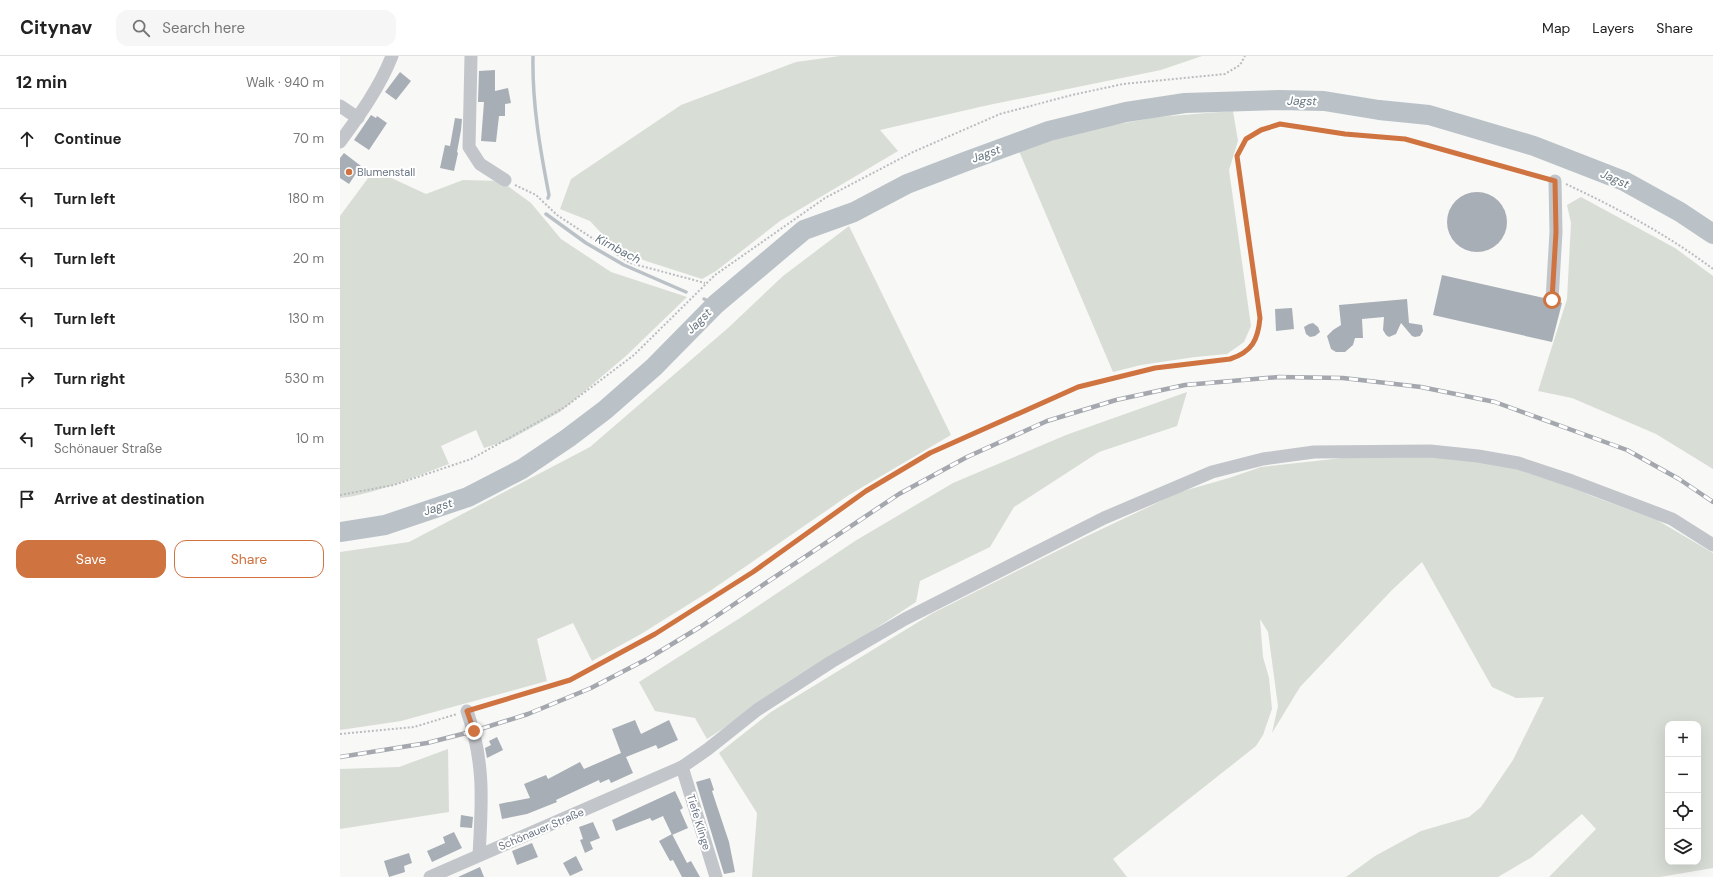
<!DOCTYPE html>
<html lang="en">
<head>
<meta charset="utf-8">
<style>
	body { margin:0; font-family:"DM Sans",sans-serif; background:#f6f6f6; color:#222 }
	.controls { position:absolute; right:12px; bottom:12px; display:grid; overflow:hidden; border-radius:8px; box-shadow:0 4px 16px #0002 }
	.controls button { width:36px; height:36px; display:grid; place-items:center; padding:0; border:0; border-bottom:1px solid #e0e0e0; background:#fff; color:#222; font:20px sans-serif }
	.stop { position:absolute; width:12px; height:12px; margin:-9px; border:3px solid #cf7340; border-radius:50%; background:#fff }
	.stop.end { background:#cf7340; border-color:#fff; box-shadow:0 1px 4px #0008 }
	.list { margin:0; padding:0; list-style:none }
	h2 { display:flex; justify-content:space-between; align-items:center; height:52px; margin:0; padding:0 16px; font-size:17px }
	h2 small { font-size:13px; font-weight:400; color:#767676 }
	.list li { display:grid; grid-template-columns:26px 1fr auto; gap:12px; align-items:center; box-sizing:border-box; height:60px; padding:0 16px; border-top:1px solid #e0e0e0 }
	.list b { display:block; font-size:15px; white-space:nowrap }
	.list p { margin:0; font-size:13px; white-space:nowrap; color:#767676 }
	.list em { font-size:13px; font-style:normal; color:#767676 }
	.actions { display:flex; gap:8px; padding:12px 16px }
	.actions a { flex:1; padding:9px 0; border:1px solid #cf7340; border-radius:12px; text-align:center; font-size:14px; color:#cf7340 }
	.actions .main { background:#cf7340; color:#fff }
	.icon { flex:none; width:22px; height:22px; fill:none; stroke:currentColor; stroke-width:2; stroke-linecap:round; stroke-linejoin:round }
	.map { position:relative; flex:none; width:1373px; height:821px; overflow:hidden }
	header { display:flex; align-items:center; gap:24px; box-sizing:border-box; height:56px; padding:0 20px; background:#fff; border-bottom:1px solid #e0e0e0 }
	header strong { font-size:19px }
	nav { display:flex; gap:22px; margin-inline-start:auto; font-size:14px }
	.search { width:280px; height:36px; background:#f6f6f6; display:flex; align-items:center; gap:10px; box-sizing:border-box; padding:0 14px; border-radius:12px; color:#767676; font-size:15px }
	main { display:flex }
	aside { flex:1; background:#fff }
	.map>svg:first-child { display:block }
</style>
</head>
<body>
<header>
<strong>Citynav</strong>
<div class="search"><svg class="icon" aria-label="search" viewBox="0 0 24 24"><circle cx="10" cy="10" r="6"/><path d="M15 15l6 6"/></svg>Search here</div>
<nav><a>Map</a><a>Layers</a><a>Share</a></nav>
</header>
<main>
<aside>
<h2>12 min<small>Walk · 940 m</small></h2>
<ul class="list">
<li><svg class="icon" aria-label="ahead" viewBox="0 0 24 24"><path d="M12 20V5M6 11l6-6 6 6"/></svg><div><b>Continue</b></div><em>70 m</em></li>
<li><svg class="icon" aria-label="left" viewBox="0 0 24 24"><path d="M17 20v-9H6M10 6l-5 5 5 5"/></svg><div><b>Turn left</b></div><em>180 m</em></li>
<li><svg class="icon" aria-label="left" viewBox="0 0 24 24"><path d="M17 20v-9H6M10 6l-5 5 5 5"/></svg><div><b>Turn left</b></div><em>20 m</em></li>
<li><svg class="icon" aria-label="left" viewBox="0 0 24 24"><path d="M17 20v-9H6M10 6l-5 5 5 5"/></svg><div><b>Turn left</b></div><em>130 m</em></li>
<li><svg class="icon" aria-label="right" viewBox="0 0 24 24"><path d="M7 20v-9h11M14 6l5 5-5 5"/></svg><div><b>Turn right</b></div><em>530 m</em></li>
<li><svg class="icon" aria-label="left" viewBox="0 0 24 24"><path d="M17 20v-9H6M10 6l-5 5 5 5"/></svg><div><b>Turn left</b><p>Schönauer Straße</p></div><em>10 m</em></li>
<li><svg class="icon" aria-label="arrive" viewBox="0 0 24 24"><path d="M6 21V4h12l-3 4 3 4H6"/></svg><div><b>Arrive at destination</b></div></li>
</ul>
<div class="actions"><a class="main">Save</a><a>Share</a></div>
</aside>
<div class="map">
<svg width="1373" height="821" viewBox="0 0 1373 821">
	<rect width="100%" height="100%" fill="#f8f8f6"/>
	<g fill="#d8ddd6" fill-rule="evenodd">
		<path d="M500,0H862L821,14L644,50L540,74L558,95L440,165L376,215L362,223L306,205L276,193L250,165L220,153L231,123L341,49L456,6Z"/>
		<path d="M893,55L898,85L889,114L911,270L904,286L887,298L855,301L801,309L773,316L679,95L736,76L817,61Z"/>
		<path d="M34,114L86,138L123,124L161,125L191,147L221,183L271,216L347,241L287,299L220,356L169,384L144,392L136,374L101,390L109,408C77,420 33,439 0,442V160Z"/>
		<path d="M1241,141L1335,192L1373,220V413L1316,378L1232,342L1198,335L1227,243L1231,167L1227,149Z"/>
		<path d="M509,170L611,379L509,439L370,535L301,578L252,605L233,567L197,583L207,625L61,665L0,674V496L69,486L250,391L388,272L443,220Z"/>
		<path d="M847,336L837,370L759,396L674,451L650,491L580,525L576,546L367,683L355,662L315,655L299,626L400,562L515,485L613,427L726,379Z"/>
		<path d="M1081,400L1161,408L1232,431L1252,440L1317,464L1373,497V812L1320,821H1209L1256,773L1242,758L1192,801L1158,821H1006L1035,800L1081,775L1129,761L1141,751L1173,704L1204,641L1176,642L1152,631L1082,506L1052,534L960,631L932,677L938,650L928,576L920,563L923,601L929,622L932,653L923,679L916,690L773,803L787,821H412L417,757L379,697L431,656L593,557L745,481L840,436L889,422L921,411L1011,401ZM1328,668H1358V806H1328Z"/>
		<path d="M108,693L109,756L0,773V713L59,711Z"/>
	</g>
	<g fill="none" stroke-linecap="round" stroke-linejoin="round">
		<g stroke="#bac2c8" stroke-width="3.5">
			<path d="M193,0C192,47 200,93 209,139L208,142"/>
			<path d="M206,158L246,187L284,209L346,236"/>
			<path d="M364,243L376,248"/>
		</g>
		<path stroke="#bac2c8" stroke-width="20" d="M0,476L45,469L128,441L182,413L228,382L265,354L314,311L376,248L464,174L514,156L567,128L627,105L709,75L786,56L845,47L939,44L984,45L1039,54L1089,59L1194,90L1284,125L1340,156L1373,178"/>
	</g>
	<g fill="#a8aeb5">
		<path d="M155,14V35L168,32L171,47L165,48V60H159L156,86L141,85L144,46H138L139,15Z"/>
		<path d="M60,16L71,25L56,44L45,36Z"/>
		<path d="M31,59L36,62L37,60L47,67L29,94L14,84Z"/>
		<path d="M115,62L122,63L121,74L117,96L118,97L114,115L100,112L105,89L110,90Z"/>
		<path d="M4,97L21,110L9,128L0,122V102Z"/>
		<circle cx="1137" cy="166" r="30"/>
		<path d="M1102,219L1204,242L1205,248L1211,252L1216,251L1220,246L1222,247L1212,286L1093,259Z"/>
		<path d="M1067,243L1069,267L1082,269L1083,275L1080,280L1075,281L1072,280L1061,267L1056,278L1049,281L1046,279L1043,274L1044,261L1022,263L1023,282H1015L1013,289L1005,296H996L991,293L987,280L993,274L1001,269L999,249Z"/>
		<path d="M952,252L954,273L936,275L935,253Z"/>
		<path d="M973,267L978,271L980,276L975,280L970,281L966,278L964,271L969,268Z"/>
		<path d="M295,664L301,678L329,664L338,684L318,693L316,689L286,701L293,717L271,727L269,723L260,727L259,724L216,744L217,746L187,758L162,763L159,748L190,742L184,728L206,719L208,723L240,706L244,713L281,697L272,673Z"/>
		<path d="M157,681L163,694L147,702L145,692L151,689L149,685Z"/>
		<path d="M370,722L374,734L372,735L389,786L395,816L384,818L356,726Z"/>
		<path d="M335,735L343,752L340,754L348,772L332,779L323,760L312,765L310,762L276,775L272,764Z"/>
		<path d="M121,759L133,761L132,772L120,771Z"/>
		<path d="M253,766L260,782L250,786L253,793L245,797L240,784L243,783L239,771Z"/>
		<path d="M114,776L122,792L92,806L87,795L105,787L103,781Z"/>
		<path d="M332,778L347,807L351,805L360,821H342L333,804L330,805L319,785Z"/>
		<path d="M192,787L198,801L177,809L172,795Z"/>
		<path d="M69,797L72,807L64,810L65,816L49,821L44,805Z"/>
		<path d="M236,800L243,814L230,820L223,807Z"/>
		<path d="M140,811L144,821H118Z"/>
	</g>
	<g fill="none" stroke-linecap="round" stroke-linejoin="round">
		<g stroke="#babcbf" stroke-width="2" stroke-dasharray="2 2" stroke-linecap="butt">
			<path d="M1226,128C1277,152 1328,179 1373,213"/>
			<path d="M175,129L196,139L217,159L290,207L365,227"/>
			<path d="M0,439L54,429L131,403L225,351L294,299L375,219L485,142L573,96L660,58L732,39L783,28L885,18L900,9L905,0"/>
			<path d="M138,652L230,624L315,578L413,516L526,435L590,397L738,331L815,312L890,303C912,296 918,284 920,262L897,100L906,83L921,74L940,68L1005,78L1065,83L1204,121"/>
			<path d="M0,678L74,671L117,658"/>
		</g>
		<g stroke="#c2c5c9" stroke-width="13">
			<path d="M131,0L129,91L140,108L165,124"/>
			<path d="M0,50L18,62"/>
			<path d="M0,86C19,60 40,31 52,0"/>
			<path d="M1212,244L1216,176L1215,125"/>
			<path d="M127,655C145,706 142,747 139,799"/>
			<path d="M342,711L376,821"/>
			<path d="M90,821L342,711L368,693L417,654L491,606L565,563L764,462L872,416L923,403L974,396L1090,395L1138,400L1178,407L1232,425L1332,463L1373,489"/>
		</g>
		<defs>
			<path id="rail" d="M0,701L87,687L134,675L188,658L251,632L309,602L360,571L559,438L627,401L707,365L776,344L845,329L939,321L1003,322L1081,331L1155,346L1287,394L1339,423L1373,446"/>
		</defs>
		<use href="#rail" stroke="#a4a8ae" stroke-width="4.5"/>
		<use href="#rail" stroke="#fff" stroke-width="3" stroke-dasharray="9" stroke-linecap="butt"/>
	</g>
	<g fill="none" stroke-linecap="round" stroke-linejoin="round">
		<path stroke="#cf7340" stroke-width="5" d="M134,675L127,655L230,624L315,578L413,516L526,435L590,397L738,331L815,312L890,303C912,296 918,284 920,262L897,100L906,83L921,74L940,68L1005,78L1065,83L1215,125L1216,176L1212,244"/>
	</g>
	<circle fill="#cf7340" stroke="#fff" stroke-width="1.5" cx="9" cy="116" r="4"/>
	<g text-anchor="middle" stroke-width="4" stroke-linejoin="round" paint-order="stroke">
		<g font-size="11" fill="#6b7684" stroke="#fff" text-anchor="start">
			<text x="17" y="120">Blumenstall</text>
		</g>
		<g font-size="11" fill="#6b7684" stroke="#fff">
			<text transform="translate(359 766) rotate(73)" y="4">Tiefe Klinge</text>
			<text transform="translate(201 773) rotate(-23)" y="4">Schönauer Straße</text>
		</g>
		<g font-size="12" font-style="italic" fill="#67757f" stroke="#fff">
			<text transform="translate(962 45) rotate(1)" y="4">Jagst</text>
			<text transform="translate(646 98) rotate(-20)" y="4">Jagst</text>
			<text transform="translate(1275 123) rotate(24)" y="4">Jagst</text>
			<text transform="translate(278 193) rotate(28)" y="4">Kirnbach</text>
			<text transform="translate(359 265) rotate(-45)" y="4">Jagst</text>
			<text transform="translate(98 451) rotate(-18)" y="4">Jagst</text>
		</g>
	</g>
</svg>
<div class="controls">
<button>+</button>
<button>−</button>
<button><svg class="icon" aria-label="locate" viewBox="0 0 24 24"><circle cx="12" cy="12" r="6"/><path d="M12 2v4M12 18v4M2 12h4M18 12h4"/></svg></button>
<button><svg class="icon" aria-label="layers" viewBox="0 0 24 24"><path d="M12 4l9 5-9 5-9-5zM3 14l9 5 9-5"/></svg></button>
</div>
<div class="stop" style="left:1212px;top:244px"></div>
<div class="stop end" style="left:134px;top:675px"></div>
</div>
</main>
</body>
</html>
